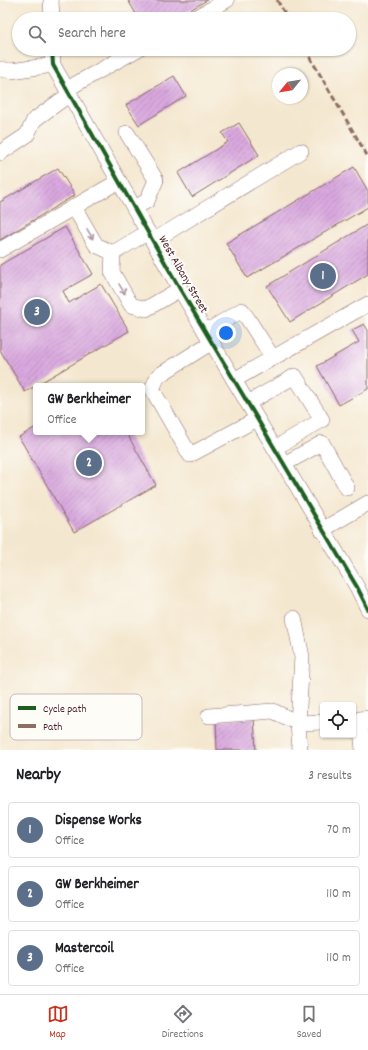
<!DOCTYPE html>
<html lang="en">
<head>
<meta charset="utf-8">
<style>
	body { margin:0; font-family:Dekko,sans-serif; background:#f2f2f2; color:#202124 }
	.controls { position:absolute; right:12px; bottom:12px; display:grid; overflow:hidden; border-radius:4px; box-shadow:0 1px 3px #0004 }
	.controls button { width:36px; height:36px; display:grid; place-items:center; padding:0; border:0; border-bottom:1px solid #e0e0e0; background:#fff; color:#202124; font:20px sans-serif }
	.compass { position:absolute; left:272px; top:68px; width:36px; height:36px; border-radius:50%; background:#fff; box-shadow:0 1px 3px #0004; rotate:240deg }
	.you { position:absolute; left:226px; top:333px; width:14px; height:14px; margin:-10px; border:3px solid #fff; border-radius:50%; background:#1a73e8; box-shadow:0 0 0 6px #1a73e833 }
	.badge { display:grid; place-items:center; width:26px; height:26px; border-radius:50%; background:#c8321e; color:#fff; font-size:13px; font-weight:700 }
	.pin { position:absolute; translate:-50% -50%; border:2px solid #fff; box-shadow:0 1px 4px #0006 }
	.popup { position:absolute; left:33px; top:383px; width:112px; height:52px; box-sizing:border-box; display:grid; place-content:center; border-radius:4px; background:#fff; filter:drop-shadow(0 1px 3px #0005); font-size:13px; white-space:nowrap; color:#757577 }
	.popup b { font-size:15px; color:#202124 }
	.popup::after { content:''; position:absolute; left:50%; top:100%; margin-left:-8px; border:8px solid transparent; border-top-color:#fff }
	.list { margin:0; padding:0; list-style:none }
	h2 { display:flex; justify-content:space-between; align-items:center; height:52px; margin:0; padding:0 16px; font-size:17px }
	h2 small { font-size:13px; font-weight:400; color:#757577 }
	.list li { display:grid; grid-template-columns:26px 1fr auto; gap:12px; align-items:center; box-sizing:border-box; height:56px; margin:0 8px 8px; padding:0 8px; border:1px solid #e0e0e0; border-radius:4px }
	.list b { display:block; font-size:15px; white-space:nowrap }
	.list p { margin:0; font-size:13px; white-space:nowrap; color:#757577 }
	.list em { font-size:13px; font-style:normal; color:#757577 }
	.icon { flex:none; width:22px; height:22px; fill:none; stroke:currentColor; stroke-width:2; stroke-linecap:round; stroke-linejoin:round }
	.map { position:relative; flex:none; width:368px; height:750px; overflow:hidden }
	.search { position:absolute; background:#fff; box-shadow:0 1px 3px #0004; left:12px; right:12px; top:12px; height:44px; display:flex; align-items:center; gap:10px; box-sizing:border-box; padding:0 14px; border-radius:22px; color:#757577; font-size:15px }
	.sheet { height:244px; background:#fff }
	nav { display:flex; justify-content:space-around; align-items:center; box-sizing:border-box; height:56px; border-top:1px solid #e0e0e0; background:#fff; font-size:11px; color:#757577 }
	nav a { display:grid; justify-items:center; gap:2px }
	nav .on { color:#c8321e }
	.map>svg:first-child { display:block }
</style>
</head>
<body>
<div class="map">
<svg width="368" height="750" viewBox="0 0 368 750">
	<defs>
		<pattern id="building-hatch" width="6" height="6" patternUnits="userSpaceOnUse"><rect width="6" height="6" fill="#d9a8df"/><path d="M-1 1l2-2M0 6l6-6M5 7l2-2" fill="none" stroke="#b288b5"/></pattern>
	</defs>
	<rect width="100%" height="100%" fill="#fdfcf7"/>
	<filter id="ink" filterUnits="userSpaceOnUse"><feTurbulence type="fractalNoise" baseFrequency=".025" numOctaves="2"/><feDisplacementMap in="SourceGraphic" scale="8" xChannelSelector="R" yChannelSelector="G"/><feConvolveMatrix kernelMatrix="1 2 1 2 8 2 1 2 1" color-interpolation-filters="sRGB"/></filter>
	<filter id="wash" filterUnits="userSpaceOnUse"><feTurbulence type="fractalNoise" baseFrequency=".012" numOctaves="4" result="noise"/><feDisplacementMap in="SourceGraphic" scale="16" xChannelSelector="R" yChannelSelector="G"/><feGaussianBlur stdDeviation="0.9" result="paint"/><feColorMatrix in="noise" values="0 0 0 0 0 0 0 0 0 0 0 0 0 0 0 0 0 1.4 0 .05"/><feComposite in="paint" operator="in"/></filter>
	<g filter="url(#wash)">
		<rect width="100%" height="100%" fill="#f4e7cf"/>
		<g id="blocks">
			<g fill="url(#building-hatch)">
				<path d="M128,0H207L175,19H139Z"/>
				<path d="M174,76L186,96L139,125L126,105Z"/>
				<path d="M239,123L259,155L192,197L178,173L228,142L222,133Z"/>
				<path d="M354,167L368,191V207L247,278L226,243Z"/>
				<path d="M58,168L75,195L0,240V202Z"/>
				<path d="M368,224V274L290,322L267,286Z"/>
				<path d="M65,227L93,274L63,291L69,303L101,284L129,331L25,392L0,350V265Z"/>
				<path d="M364,324L368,330V389L339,405L317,366L359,342L352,330Z"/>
				<path d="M36,427V432H126L156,485L74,532L19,437Z"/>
				<path d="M254,718L256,750H217L216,720Z"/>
			</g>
		</g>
	</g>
	<g filter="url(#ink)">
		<use href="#blocks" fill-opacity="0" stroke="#866564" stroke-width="1"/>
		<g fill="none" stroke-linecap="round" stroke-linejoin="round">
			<defs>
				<g id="minor">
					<path d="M51,0L52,19"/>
					<path d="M194,19L227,0"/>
					<path d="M52,49L53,65L180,289L357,587L368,609"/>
					<path d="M0,69L11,71L53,65"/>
					<path d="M67,89L138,49"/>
					<path d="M127,133L156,180L147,201L134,208"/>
					<path d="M0,153L27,135L34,120L70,94"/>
					<path d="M74,207L96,245L113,253"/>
					<path d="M153,241L301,151"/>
					<path d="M0,250L119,181"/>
					<path d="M113,253L112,272L131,305L146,309L180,289"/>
					<path d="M113,253L148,232"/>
					<path d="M206,332L242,310L273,358"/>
					<path d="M212,342L158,376L152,389L190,455L257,419"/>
					<path d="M234,380L368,304"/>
					<path d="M248,403L295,376L322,420L275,448"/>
					<path d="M284,464L322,443L347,488"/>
					<path d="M322,530L368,503"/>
					<path d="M209,716L273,711L298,723L302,657L294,618"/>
					<path d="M300,750L298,723L323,722"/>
					<path d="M363,750L360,719L368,718"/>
				</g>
			</defs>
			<use href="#minor" stroke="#866564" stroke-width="16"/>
			<use href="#minor" stroke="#fff" stroke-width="15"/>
			<g stroke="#8d6e63" stroke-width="3" stroke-dasharray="6 3" stroke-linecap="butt">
				<path d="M277,0L288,19"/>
				<path d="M305,49L368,157"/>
			</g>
			<defs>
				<path id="cycleway" d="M52,49L53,65L180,289L357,587L368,609"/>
			</defs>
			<use href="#cycleway" stroke="#fdfcf7" stroke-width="6"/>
			<use href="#cycleway" stroke="#1b5e20" stroke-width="4"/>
		</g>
		<defs><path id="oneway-shaft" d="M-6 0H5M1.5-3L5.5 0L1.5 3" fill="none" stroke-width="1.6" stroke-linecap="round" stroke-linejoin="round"/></defs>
		<g stroke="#ae9aa0">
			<use href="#oneway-shaft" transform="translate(90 234) rotate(60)"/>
			<use href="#oneway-shaft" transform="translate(122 289) rotate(59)"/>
		</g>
	</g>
	<g text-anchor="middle" stroke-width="4" stroke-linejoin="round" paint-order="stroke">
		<g font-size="12" fill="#4a1f2b" stroke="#fdfcf7">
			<text transform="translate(184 274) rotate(60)" y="4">West Albany Street</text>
		</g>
	</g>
	<rect x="10" y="694" width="132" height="46" rx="6" fill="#fdfcf7" stroke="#c7baba" stroke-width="1"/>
	<rect x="18" y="706" width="18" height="4" fill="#1b5e20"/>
	<rect x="18" y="724" width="18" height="4" fill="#8d6e63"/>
	<g font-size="11" fill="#4a1f2b">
		<text x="43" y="712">Cycle path</text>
		<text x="43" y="730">Path</text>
	</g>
</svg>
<div class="controls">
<button><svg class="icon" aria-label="locate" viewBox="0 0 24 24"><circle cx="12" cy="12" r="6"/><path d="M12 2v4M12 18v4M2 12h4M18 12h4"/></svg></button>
</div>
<svg class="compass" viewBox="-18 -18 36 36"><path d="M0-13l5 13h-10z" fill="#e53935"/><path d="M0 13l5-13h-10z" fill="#757577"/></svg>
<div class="you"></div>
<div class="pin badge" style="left:323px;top:276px;background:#5c6f8a">1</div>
<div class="pin badge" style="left:89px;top:463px;background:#5c6f8a">2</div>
<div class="popup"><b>GW Berkheimer</b>Office</div>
<div class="pin badge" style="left:37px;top:312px;background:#5c6f8a">3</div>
<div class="search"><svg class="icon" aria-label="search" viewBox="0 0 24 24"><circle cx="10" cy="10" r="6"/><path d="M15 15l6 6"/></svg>Search here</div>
</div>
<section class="sheet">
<h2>Nearby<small>3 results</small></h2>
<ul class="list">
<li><span class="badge" style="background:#5c6f8a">1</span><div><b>Dispense Works</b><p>Office</p></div><em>70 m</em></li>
<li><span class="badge" style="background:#5c6f8a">2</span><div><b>GW Berkheimer</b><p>Office</p></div><em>110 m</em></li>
<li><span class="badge" style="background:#5c6f8a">3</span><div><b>Mastercoil</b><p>Office</p></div><em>110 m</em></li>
</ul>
</section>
<nav>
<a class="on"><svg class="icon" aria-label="map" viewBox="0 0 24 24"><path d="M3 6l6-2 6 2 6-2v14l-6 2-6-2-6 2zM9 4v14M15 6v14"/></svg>Map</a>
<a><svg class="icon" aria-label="directions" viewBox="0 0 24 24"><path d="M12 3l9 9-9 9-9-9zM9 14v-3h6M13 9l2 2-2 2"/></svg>Directions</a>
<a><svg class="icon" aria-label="saved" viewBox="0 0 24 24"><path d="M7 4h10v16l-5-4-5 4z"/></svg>Saved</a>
</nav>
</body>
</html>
